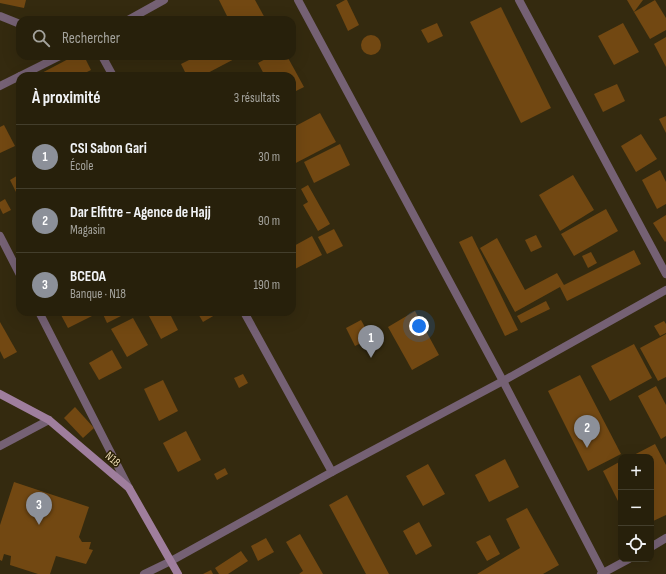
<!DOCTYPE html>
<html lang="fr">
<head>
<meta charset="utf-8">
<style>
	body { margin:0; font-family:"Sofia Sans Condensed",sans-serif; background:#2f2814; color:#f1f3f6 }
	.controls { position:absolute; right:12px; bottom:12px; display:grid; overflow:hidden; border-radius:8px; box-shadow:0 4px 16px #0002 }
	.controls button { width:36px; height:36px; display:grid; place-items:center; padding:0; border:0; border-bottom:1px solid #433e2c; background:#27200b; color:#f1f3f6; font:20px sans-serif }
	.you { position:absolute; left:419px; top:326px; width:14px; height:14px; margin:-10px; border:3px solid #fff; border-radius:50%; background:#1a73e8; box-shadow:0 0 0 6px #1a73e833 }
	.badge { display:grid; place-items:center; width:26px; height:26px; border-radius:50%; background:#8c9099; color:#fff; font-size:13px; font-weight:700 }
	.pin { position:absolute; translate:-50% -33px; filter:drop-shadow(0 1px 2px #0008) }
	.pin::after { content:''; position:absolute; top:21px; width:14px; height:12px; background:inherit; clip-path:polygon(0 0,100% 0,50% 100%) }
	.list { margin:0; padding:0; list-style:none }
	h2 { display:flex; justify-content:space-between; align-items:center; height:52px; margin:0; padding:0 16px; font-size:17px }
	h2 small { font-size:13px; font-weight:400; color:#a4a39d }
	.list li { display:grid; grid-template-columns:26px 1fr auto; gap:12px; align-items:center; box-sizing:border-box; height:64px; padding:0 16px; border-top:1px solid #433e2c }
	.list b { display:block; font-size:15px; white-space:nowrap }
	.list p { margin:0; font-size:13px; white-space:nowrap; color:#a4a39d }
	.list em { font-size:13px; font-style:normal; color:#a4a39d }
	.icon { flex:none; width:22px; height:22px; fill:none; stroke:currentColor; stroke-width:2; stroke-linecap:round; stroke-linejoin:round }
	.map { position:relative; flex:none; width:666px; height:574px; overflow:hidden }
	.search { position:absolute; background:#27200b; box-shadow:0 4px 16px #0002; left:16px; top:16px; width:280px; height:44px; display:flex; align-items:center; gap:10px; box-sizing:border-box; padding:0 14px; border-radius:12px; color:#a4a39d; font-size:15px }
	.panel { position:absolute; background:#27200b; box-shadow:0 4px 16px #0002; left:16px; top:72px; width:280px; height:244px; border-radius:12px }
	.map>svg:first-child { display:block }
</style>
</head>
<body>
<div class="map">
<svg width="666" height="574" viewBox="0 0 666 574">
	<rect width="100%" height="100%" fill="#342a0f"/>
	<g fill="#724812">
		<path d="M0,0H26L24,8L0,3Z"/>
		<path d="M219,0H255L266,20H229Z"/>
		<path d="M345,0H347L359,25L348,31L336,5Z"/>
		<path d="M627,0H643L634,12Z"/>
		<path d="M655,0L666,18V30L650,39L634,12Z"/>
		<path d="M501,7L551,108L521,123L470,22Z"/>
		<path d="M437,23L443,36L428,43L421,30Z"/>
		<path d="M623,23L639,52L614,65L598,36Z"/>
		<circle cx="371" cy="45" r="10"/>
		<path d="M666,37V67L654,44Z"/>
		<path d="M74,56H84L91,70L79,76H36Z"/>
		<path d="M197,56H240L202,76H187L181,64Z"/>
		<path d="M271,56H287L304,87L292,93V76H265L258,63Z"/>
		<path d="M617,84L625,101L603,112L594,94Z"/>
		<path d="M320,113L336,142L292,165V128Z"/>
		<path d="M666,116V133L659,119Z"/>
		<path d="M4,125L15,146L0,153V127Z"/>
		<path d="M641,134L657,159L636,172L621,146Z"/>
		<path d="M340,144L350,165L314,183L304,162Z"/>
		<path d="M660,170L666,182V204L657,209L642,180Z"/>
		<path d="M20,174V200L10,180Z"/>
		<path d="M573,175L594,210L560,231L539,195Z"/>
		<path d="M308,185L330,224L318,231L303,205L308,202L301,189Z"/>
		<path d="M5,199L11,210L3,214L0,208V202Z"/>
		<path d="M606,209L618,231L574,256L561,234Z"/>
		<path d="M666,215V241L665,242L653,223Z"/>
		<path d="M334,229L343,246L327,254L318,237Z"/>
		<path d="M536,235L542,247L531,252L525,240Z"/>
		<path d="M312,236L322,255L293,270L292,268V247Z"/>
		<path d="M472,236L518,330L505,336L459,242Z"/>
		<path d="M497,238L525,290L557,273L564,285L634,250L641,264L567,301L560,287L515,312L480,248Z"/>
		<path d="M591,252L597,263L588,268L582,256Z"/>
		<path d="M546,301L550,309L521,323L517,316Z"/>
		<path d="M415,311L439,355L412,370L388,327Z"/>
		<path d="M67,312H100L68,328L61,315Z"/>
		<path d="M102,312H129L107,323Z"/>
		<path d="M156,312H169L178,330L161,339L149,316Z"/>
		<path d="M197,312H220L203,322Z"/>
		<path d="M133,318L148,345L127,357L111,329Z"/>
		<path d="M361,320L371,338L355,346L346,328Z"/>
		<path d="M664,321L666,324V333L660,336L654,326Z"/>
		<path d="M0,322L17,352L4,359L0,351Z"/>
		<path d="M666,334V377L658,381L640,348Z"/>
		<path d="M634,344L652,378L610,401L591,366Z"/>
		<path d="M112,350L122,368L99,380L89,363Z"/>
		<path d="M243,374L248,383L239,388L234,378Z"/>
		<path d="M580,375L621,454L588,471L548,391Z"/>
		<path d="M163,380L178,411L159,421L144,389Z"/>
		<path d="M656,386L666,405V436L661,439L638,396Z"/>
		<path d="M75,407L94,428L83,438L64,418Z"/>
		<path d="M186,431L201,460L178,472L163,443Z"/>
		<path d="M655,444L666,465V515L651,522V457H630Z"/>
		<path d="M505,459L519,487L489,502L475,475Z"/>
		<path d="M621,461V507L603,471Z"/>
		<path d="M428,464L445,494L423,506L406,476Z"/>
		<path d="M225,468L228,474L217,480L214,474Z"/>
		<path d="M14,482L89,507L79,537L82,542H91L89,549L93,550L86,564L56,556L50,574H38L10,565L11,556L4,554L2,561L0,560V525Z"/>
		<path d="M347,495L389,574H366L329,505Z"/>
		<path d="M527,508L559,565L543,574H477L520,548L506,519Z"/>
		<path d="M419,522L432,546L416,555L403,531Z"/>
		<path d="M300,534L323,574H299L303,571L286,542Z"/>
		<path d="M490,535L500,554L487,561L476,542Z"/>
		<path d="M266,538L274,552L258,561L251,546Z"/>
		<path d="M241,551L248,561L228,574H219L215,568Z"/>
		<path d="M211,570L213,574H203Z"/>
	</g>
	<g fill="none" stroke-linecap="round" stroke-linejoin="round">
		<g stroke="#756174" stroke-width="8">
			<path d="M298,0L503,381L603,573"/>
			<path d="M519,0L666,274"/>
			<path d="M0,16L20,24"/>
			<path d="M128,20L164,0"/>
			<path d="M102,56L113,76"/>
			<path d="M20,76L60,56"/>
			<path d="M0,86L20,76"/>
			<path d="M0,236L20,275"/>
			<path d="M39,312L129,488"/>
			<path d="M244,312L332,472"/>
			<path d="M0,446L49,420"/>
			<path d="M651,547L666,538"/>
			<path d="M144,574L171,561L332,472L503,381L666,290"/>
			<path d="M601,574L629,559"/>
		</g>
		<path stroke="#9f7e9d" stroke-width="8" d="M0,394L49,420L129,488L178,574"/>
	</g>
	<g text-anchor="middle" stroke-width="3" stroke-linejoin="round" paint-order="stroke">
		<g font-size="12" fill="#e8d7b0" stroke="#2a2005">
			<text transform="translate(113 459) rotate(40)" y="4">N18</text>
		</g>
	</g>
</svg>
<div class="controls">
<button>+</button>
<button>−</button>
<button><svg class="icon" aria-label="locate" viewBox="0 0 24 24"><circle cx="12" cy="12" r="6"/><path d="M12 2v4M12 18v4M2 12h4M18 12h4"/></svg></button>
</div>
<div class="you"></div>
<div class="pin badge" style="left:371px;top:358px">1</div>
<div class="pin badge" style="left:587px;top:448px">2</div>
<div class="pin badge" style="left:39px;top:525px">3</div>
<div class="search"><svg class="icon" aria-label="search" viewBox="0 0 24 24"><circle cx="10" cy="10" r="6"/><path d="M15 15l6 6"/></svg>Rechercher</div>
<section class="panel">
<h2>À proximité<small>3 résultats</small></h2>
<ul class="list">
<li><span class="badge">1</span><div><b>CSI Sabon Gari</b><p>École</p></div><em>30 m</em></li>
<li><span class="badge">2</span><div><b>Dar Elfitre - Agence de Hajj</b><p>Magasin</p></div><em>90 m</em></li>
<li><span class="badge">3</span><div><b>BCEOA</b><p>Banque · N18</p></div><em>190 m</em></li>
</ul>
</section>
</div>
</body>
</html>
